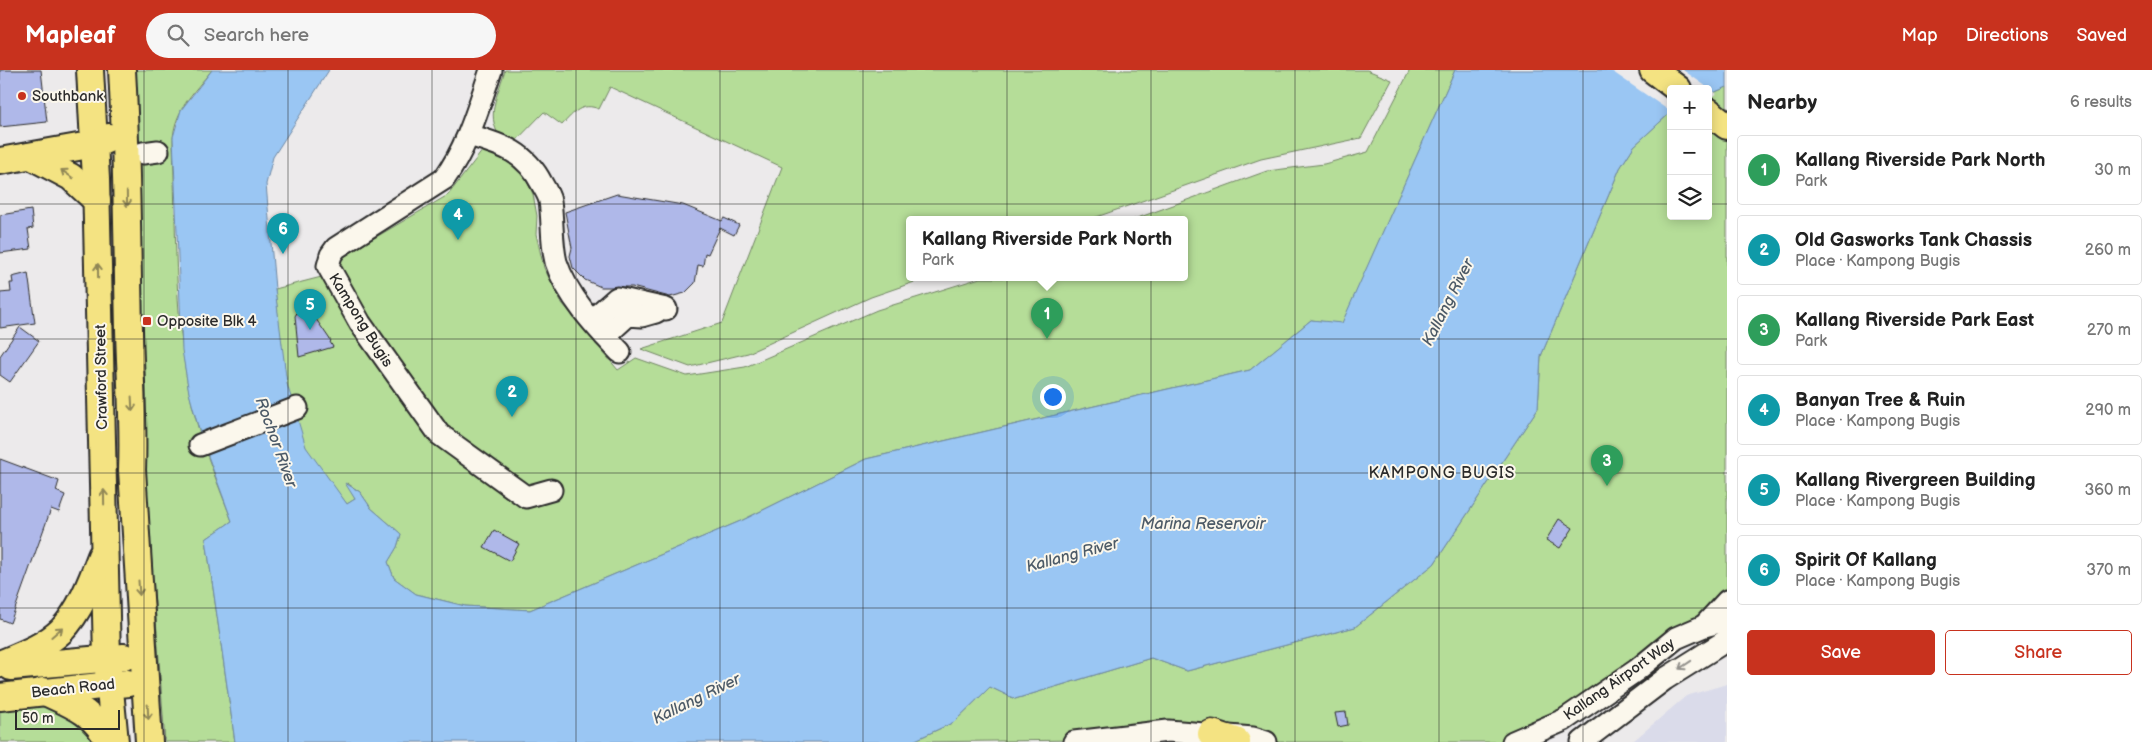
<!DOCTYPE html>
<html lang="en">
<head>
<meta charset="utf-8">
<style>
	body { margin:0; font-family:"Balsamiq Sans",sans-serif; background:#f6f6f6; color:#222 }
	.controls { position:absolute; right:15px; top:15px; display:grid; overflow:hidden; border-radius:5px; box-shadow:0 2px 12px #0003 }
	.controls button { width:45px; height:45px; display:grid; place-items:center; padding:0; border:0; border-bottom:1px solid #e0e0e0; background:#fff; color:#222; font:25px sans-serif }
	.scale { position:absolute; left:15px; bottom:12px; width:105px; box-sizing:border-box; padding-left:5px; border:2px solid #2b2b2b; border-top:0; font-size:14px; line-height:18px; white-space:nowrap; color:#2b2b2b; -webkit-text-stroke:4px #fbf7ec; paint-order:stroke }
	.you { position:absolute; left:1052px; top:326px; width:18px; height:18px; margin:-12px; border:4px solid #fff; border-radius:50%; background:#1a73e8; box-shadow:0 0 0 8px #1a73e833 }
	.badge { display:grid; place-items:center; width:32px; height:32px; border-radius:50%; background:#c8321e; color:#fff; font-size:16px; font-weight:700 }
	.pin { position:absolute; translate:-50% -41px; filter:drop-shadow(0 1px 2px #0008) }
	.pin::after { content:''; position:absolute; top:26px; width:18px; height:15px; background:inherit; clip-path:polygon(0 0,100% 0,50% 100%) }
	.popup { position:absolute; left:906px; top:146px; width:282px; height:65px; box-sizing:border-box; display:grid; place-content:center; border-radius:5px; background:#fff; filter:drop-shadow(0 1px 4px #0005); font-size:16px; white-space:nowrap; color:#767676 }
	.popup b { font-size:19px; color:#222 }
	.popup::after { content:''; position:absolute; left:50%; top:100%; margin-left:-10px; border:10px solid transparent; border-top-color:#fff }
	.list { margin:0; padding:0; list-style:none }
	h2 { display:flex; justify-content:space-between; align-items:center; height:65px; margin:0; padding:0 20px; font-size:21px }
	h2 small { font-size:16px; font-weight:400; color:#767676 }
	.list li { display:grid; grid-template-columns:32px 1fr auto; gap:15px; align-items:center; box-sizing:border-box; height:70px; margin:0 10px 10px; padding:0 10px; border:1px solid #e0e0e0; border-radius:5px }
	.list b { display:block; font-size:19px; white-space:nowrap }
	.list p { margin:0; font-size:16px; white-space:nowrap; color:#767676 }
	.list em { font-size:16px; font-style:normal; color:#767676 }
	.actions { display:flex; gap:10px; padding:15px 20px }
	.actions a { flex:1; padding:11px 0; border:1px solid #c8321e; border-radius:5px; text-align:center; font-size:18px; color:#c8321e }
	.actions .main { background:#c8321e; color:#fff }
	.icon { flex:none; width:28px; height:28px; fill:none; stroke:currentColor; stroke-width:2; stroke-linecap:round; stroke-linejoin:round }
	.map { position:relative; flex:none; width:1727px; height:672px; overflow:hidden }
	header { display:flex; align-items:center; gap:30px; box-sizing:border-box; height:70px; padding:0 25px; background:#c8321e; color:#fff }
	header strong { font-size:24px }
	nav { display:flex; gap:28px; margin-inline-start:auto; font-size:18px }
	.search { width:350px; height:45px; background:#f6f6f6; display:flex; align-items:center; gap:12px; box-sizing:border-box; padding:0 18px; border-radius:28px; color:#767676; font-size:19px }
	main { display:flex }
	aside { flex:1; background:#fff }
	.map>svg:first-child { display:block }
</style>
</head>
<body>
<header>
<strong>Mapleaf</strong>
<div class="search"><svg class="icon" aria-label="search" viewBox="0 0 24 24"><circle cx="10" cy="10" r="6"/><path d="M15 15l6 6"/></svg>Search here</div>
<nav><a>Map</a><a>Directions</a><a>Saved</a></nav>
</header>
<main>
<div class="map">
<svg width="1727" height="672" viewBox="0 0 1727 672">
	<rect width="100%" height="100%" fill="#eceaeb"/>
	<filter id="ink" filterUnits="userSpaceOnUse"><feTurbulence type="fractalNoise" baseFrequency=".02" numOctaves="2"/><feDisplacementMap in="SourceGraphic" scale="10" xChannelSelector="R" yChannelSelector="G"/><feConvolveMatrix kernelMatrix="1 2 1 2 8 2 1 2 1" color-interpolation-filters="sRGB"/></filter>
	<g filter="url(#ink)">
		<path fill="#dadbea" d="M1727,614V672H1632L1686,626Z"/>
		<g fill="#b5dd98" stroke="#708462">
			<path d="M136,0H212C193,23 172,43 173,74C176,156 174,241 189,321C198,366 216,409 232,451L206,469L235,672H165L145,398Z"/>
			<path d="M505,0H1367L1392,10L1361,68L1261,89L1088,150H910V208H926L871,227L748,283L690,297L641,279L722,253L782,97L610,17L599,39C582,32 574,42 562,55L544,42L509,78C482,51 496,31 505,0Z"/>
			<path d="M1410,0H1455L1342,254L1311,250L1250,300L866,389L743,450L530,540L465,536L416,524L394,508L388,492L397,477L401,464L371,438L360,422L347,413L355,429L347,434C333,416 317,398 306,378C284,332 281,269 275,219L333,204L340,189L347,184L448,125L483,80L510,93L524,105L533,124L537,146L536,164L544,198L562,233L618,300L636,288L687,306L745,297L877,240L980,208H1184V150H1132L1267,101L1324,94L1368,82Z"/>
			<path d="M1727,17V550L1513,672H1266L1253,668L911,672L954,652L990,617L1015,629L1151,588L1187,601L1355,557L1434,494L1538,338L1541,286L1620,98L1634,76L1671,42V146H1708V25Z"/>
			<path d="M110,613L112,672H0V627Z"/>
		</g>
		<path fill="#9ac6f3" stroke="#6e88a3" d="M212,0H329L273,87L266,114L275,219L287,314L306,377L347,434L355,429L345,413L360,422L371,438L401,464L397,477L388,492L394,508L416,524L465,536L530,540L743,450L866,389L1250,300L1311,250L1342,253L1455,0H1727V17L1708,25V19H1671V42L1634,76L1620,98L1541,286L1538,338L1434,494L1355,557L1187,601L1151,588L1015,629L990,617L954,652L911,672H235L206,469L232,451L201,367L189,323L182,280L173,67L181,40Z"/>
		<path fill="#eceaeb" d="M1610,0H1683L1717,24L1708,28V19H1671V42Z"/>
		<g fill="#afb8e9" stroke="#2b2b2b">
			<path d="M0,0H41L47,52L0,57Z"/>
			<path d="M617,124L683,135L722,151L724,148L739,155L734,165L720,158L708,184L705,183L703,196L698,195L695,213L685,223L670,227L632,217H601L585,210L573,198L570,186L572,178L565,142Z"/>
			<path d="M31,140L33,158L28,159L31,179L0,183V145Z"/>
			<path d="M28,203L35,253L0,258V223L11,222L10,213H13L12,207Z"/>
			<path d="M307,236L331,271L330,272L333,277L299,287L295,246L298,241Z"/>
			<path d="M20,257L39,271L10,312L0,305V286Z"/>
			<path d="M0,389L59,411L56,421L65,425L59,442L51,439L10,553L0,549Z"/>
			<path d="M1559,449L1573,458L1560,478L1546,470Z"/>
			<path d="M494,460L519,474L510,491L484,477Z"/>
			<path d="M1346,642L1348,655L1338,657L1335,643Z"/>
		</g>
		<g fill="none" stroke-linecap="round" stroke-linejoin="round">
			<defs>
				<g id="minor">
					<path d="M491,0C478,38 468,76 444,109L336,178L331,185L328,196L360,253L439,364L526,427L551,420"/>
					<path d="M469,65C502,75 525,81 542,114C545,119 549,126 550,131C553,151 551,172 556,192C567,226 596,257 620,282"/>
					<path d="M143,83L158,81"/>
					<path d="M592,250L617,228L666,239"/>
					<path d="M605,266L628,245L642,246L656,242"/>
					<path d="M200,375L297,338"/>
					<path d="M1704,556L1727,531"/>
					<path d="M1074,672L1168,661L1253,668L1266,672"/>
					<path d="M1513,672L1564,650L1637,600L1676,568L1704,556L1727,550"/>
					<path d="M1582,672L1665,609L1727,570"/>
				</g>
				<g id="major">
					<path d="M90,0L96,109L107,589L115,672"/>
					<path d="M122,0C127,86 127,173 129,259C130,306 134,353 132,400L149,672"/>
					<path d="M1653,0L1678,19"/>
					<path d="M1708,41L1727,56"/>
					<path d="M31,86L71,107L97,131"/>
					<path d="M0,91L95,74L106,70L109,67"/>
					<path d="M0,594C21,585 44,577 61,561C80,542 92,510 101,486"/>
					<path d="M11,597L124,587"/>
					<path d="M43,621C73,635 93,641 109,672"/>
					<path d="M0,627L128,613"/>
				</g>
				<path id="highway" d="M1212,664L1236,672"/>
			</defs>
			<use href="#minor" stroke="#2b2b2b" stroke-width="25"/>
			<use href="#major" stroke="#2b2b2b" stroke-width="30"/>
			<use href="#highway" stroke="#2b2b2b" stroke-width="31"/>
			<use href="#minor" stroke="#fbf7ec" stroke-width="21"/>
			<use href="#major" stroke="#f4e382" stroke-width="26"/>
			<use href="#highway" stroke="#f4e382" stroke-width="28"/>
		</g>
		<defs><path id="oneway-shaft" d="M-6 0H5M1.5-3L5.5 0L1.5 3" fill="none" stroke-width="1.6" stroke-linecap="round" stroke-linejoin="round" transform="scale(1.25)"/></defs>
		<g stroke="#908756">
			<use href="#oneway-shaft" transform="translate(67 104) rotate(-145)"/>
			<use href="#oneway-shaft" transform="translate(127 129) rotate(89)"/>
			<use href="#oneway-shaft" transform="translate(98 201) rotate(-91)"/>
			<use href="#oneway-shaft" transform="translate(132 334) rotate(87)"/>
			<use href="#oneway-shaft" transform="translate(104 427) rotate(-91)"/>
			<use href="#oneway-shaft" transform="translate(139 518) rotate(86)"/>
			<use href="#oneway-shaft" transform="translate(57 562) rotate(-41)"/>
			<use href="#oneway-shaft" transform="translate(148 642) rotate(87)"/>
		</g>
		<use stroke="#93918c" href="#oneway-shaft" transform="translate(1685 595) rotate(146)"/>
	</g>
	<path fill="none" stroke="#2b2b2b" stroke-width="1" stroke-opacity="0.55" d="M144,0V672M288,0V672M432,0V672M576,0V672M720,0V672M863,0V672M1007,0V672M1151,0V672M1295,0V672M1439,0V672M1583,0V672M0,134H1671M1708,134H1727M0,269H1727M0,403H1727M0,538H1727"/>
	<g fill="#c8321e" stroke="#fbf7ec" stroke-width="2">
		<circle cx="22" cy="26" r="5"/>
		<rect x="142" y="246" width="10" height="10" rx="2.5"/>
	</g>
	<g text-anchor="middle" stroke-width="4" stroke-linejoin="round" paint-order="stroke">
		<g font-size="15" fill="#2b2b2b" stroke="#fbf7ec" text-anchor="start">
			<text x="32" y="31">Southbank</text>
			<text x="157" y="256">Opposite Blk 4</text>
		</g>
		<g font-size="15" fill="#2b2b2b" stroke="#fbf7ec">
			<text transform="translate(361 250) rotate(58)" y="5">Kampong Bugis</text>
			<text transform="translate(101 307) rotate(-91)" y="5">Crawford Street</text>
			<text transform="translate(1619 609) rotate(-35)" y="5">Kallang Airport Way</text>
			<text transform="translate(73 618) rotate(-6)" y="5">Beach Road</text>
		</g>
		<g font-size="16" font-style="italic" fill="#4c5a67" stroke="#fbf7ec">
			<text transform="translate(1447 232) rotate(-63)" y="6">Kallang River</text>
			<text transform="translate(277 372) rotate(70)" y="6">Rochor River</text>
			<text x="1203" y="459">Marina Reservoir</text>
			<text transform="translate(1072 484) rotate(-15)" y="6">Kallang River</text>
			<text transform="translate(696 628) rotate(-26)" y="6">Kallang River</text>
		</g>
		<g font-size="16" letter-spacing="1" fill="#2b2b2b" stroke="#fbf7ec">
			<text x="1442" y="408">KAMPONG BUGIS</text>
		</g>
	</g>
</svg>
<div class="controls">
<button>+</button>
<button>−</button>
<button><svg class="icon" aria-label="layers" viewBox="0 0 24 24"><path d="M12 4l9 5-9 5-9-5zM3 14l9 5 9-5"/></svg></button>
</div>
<div class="scale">50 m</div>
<div class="you"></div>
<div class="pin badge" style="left:1047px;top:269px;background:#2e9e5b">1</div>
<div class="popup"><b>Kallang Riverside Park North</b>Park</div>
<div class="pin badge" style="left:512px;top:347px;background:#0f9aa8">2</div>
<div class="pin badge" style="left:1607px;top:416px;background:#2e9e5b">3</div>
<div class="pin badge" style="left:458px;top:170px;background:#0f9aa8">4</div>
<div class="pin badge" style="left:310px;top:260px;background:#0f9aa8">5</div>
<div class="pin badge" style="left:283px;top:184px;background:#0f9aa8">6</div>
</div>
<aside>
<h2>Nearby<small>6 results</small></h2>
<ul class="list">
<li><span class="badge" style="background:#2e9e5b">1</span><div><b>Kallang Riverside Park North</b><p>Park</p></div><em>30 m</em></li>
<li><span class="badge" style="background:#0f9aa8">2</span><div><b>Old Gasworks Tank Chassis</b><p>Place · Kampong Bugis</p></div><em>260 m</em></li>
<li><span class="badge" style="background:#2e9e5b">3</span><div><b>Kallang Riverside Park East</b><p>Park</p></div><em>270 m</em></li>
<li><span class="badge" style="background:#0f9aa8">4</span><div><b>Banyan Tree &amp; Ruin</b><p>Place · Kampong Bugis</p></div><em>290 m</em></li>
<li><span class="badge" style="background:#0f9aa8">5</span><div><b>Kallang Rivergreen Building</b><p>Place · Kampong Bugis</p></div><em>360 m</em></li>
<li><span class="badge" style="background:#0f9aa8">6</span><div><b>Spirit Of Kallang</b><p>Place · Kampong Bugis</p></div><em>370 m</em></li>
</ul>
<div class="actions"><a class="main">Save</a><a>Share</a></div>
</aside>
</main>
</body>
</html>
